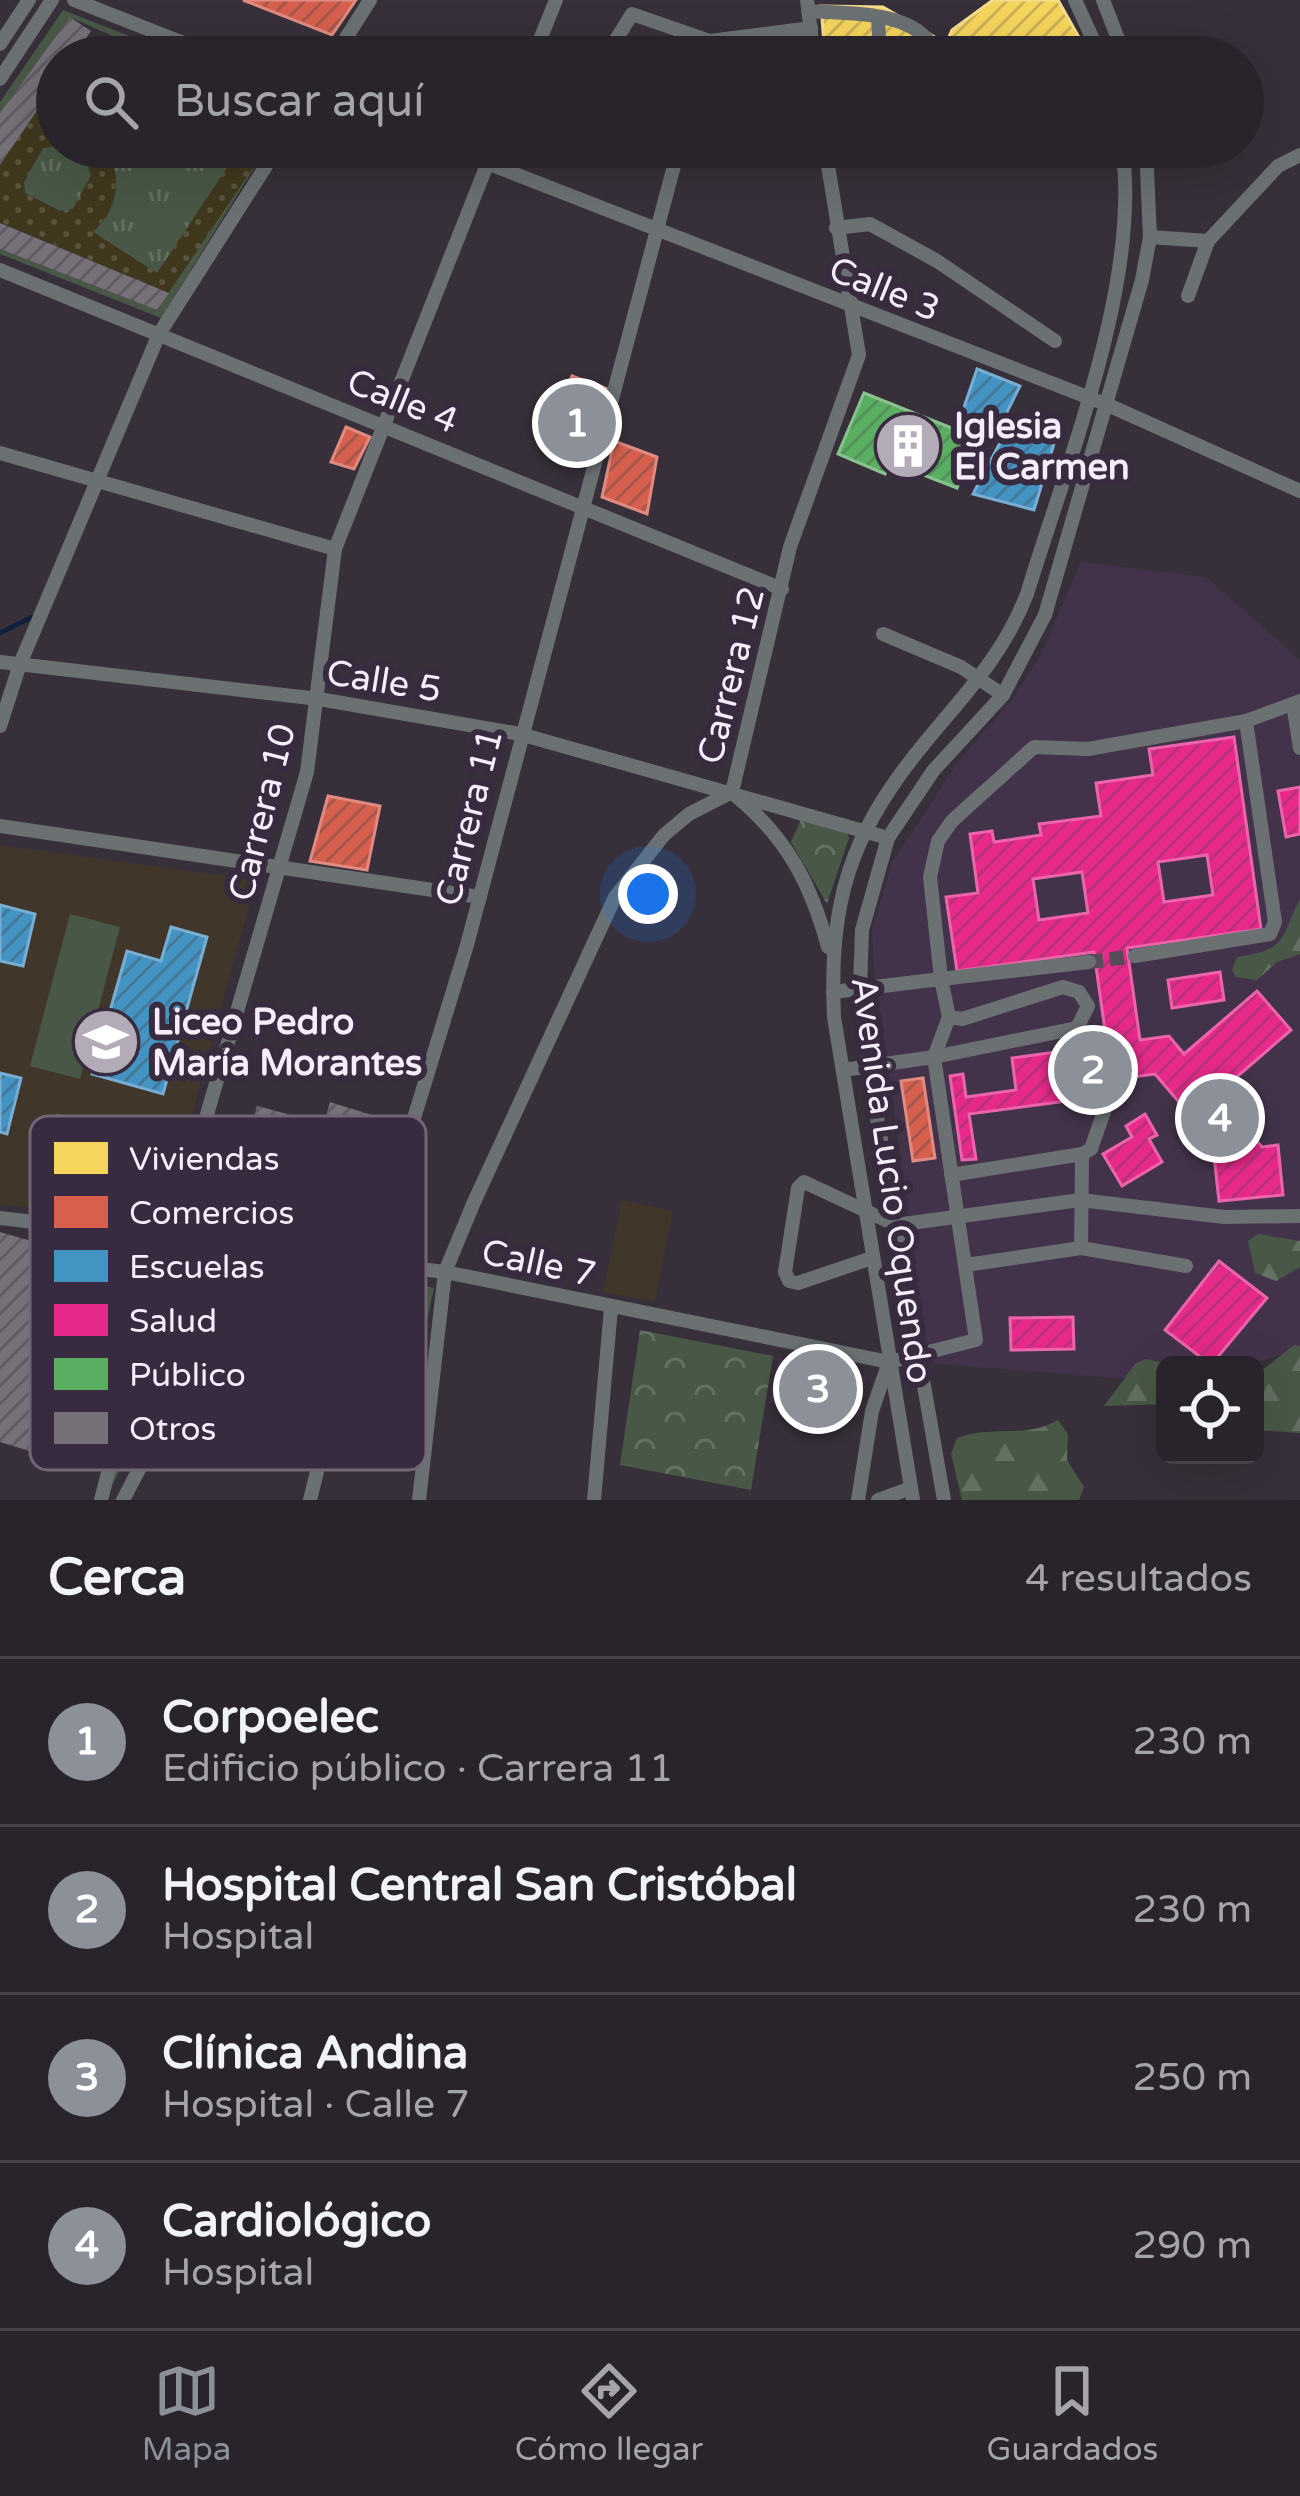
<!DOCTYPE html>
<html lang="es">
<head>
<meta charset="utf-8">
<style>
	body { margin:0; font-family:"Varela Round",sans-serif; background:#353038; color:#f1f3f6 }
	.controls { position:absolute; right:36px; bottom:36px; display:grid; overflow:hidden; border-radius:18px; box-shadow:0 12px 48px #0002 }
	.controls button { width:108px; height:108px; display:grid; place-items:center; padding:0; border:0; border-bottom:3px solid #454148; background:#29242c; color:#f1f3f6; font:60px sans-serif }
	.you { position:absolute; left:648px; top:894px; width:42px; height:42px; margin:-30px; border:9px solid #fff; border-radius:50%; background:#1a73e8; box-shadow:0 0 0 18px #1a73e833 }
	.badge { display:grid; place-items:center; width:78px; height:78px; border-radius:50%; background:#8c9099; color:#fff; font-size:39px; font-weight:700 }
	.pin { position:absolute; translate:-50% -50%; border:6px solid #fff; box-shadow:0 3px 12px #0006 }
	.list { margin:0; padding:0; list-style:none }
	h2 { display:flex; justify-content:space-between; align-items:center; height:156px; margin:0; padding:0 48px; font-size:51px }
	h2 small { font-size:39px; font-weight:400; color:#a5a4a9 }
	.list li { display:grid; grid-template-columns:78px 1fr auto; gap:36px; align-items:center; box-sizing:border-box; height:168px; padding:0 48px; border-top:3px solid #454148 }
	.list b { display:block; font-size:45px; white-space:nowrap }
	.list p { margin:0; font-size:39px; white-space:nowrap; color:#a5a4a9 }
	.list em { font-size:39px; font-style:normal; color:#a5a4a9 }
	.icon { flex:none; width:66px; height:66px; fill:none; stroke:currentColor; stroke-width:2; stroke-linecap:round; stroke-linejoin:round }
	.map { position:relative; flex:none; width:1300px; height:1500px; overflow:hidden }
	.search { position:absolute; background:#29242c; box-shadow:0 12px 48px #0002; left:36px; right:36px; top:36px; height:132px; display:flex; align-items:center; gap:30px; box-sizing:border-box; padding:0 42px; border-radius:66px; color:#a5a4a9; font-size:45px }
	.sheet { height:828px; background:#29242c }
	nav { display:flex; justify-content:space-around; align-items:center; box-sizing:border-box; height:168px; border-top:3px solid #454148; background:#29242c; font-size:33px; color:#a5a4a9 }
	nav a { display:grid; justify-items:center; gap:6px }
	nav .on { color:#8c9099 }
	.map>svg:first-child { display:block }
</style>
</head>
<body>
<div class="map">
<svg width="1300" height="1500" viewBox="0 0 1300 1500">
	<defs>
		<pattern id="grass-tufts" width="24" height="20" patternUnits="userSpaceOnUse" patternTransform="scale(3)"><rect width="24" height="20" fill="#495846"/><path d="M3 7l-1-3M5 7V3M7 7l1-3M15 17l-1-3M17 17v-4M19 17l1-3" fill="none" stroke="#647062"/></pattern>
		<pattern id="forest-firs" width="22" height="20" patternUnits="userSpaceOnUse" patternTransform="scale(3)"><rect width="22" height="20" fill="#495846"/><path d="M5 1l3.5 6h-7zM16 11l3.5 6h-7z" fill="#647062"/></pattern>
		<pattern id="sand-dots" width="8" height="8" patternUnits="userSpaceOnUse" patternTransform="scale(3)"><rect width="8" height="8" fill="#40381d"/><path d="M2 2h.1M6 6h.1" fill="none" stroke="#5c553f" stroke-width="1.8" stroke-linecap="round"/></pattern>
		<pattern id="park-crowns" width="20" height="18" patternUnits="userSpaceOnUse" patternTransform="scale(3)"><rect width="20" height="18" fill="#495846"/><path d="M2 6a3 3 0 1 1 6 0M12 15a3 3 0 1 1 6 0" fill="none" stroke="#647062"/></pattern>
		<pattern id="homes-hatch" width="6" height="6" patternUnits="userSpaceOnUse" patternTransform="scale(3)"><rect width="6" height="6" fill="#f6d55c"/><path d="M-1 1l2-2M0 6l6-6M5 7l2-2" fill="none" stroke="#cbb258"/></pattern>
		<pattern id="shops-hatch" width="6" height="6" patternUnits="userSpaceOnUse" patternTransform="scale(3)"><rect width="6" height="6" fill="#d6604d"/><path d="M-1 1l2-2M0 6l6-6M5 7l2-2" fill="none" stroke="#a5574c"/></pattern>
		<pattern id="schools-hatch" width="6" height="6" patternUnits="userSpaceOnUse" patternTransform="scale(3)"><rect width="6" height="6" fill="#4393c3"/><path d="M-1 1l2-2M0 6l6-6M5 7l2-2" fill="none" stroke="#457899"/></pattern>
		<pattern id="health-hatch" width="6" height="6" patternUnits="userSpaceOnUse" patternTransform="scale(3)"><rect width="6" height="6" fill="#e7298a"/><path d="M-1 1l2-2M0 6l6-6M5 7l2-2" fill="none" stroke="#b83277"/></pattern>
		<pattern id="public-hatch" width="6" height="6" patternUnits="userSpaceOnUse" patternTransform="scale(3)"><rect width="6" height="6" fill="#5aae61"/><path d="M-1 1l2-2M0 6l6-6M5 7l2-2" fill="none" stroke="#558f5a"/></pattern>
		<pattern id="building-hatch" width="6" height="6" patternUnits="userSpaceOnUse" patternTransform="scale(3)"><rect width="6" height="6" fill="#767079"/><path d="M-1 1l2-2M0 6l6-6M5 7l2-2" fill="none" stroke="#605c62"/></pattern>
	</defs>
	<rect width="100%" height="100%" fill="#37303a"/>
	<g fill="#41362a">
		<path d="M0,845L256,880L162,1224L0,1204Z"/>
		<path d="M622,1200L673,1211L655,1302L603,1292Z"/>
	</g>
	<g fill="#43334a">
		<path d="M1081,562L1206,577L1300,660V1349L1250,1365H1165V1382L928,1363L874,967L872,930L892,863L958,762L1014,697L1040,656Z"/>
		<path d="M778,1358L867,1375L859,1418L769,1403Z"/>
	</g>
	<g fill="url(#grass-tufts)">
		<path d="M55,145L87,162L92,175L73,209L60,211L25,193L24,182L43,148Z"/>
		<path d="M105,147H241L157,274L93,232C119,208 123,177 105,147Z"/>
	</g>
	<g fill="url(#forest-firs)">
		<path d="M1300,899V954L1277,962L1257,980L1236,977L1232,970L1237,957C1289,950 1280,937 1300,899Z"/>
		<path d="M1258,1234L1300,1241V1267L1276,1281L1255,1273L1248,1241Z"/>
		<path d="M1294,1345L1300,1346V1433L1255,1430V1376Z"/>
		<path d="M1146,1359L1173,1365H1165V1404L1104,1406L1136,1363Z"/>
		<path d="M1058,1420L1068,1434L1067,1460L1084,1487L1079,1500H962L951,1454L957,1438C991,1425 1027,1439 1058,1420Z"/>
	</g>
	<path fill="url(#sand-dots)" d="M57,81V146L43,148L24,182L25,193L59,211L73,209L91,175L87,162L59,147H105C124,178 117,207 93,232L157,273L241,147H267L169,293L0,222V165Z"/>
	<g fill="url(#park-crowns)">
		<path d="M803,815L846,830L849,838L827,904L791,842Z"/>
		<path d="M180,1246L316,1267L251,1269L218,1291L112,1485Z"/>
		<path d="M640,1330L773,1356L751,1490L620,1465Z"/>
	</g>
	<g fill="#495846">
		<path d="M63,10L183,57H159L70,17L0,113V102Z"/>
		<path d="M267,147L161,318L0,254V249L157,310Z"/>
		<path d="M70,914L120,927L80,1079L30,1066Z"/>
		<path d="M56,1113L110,1127L91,1199L37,1185Z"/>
		<path d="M388,1278L434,1288L420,1353L370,1339Z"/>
	</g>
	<g fill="url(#homes-hatch)" stroke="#f6dc8b" stroke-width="3">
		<path d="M993,0H1058L1081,41L1039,57H976L948,39L952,30Z"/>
		<path d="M821,6L883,7L969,57H825Z"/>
	</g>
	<g fill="url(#shops-hatch)" stroke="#e08a81" stroke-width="3">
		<path d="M243,0H356L332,35Z"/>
		<path d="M572,376L616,392L611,414L564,397Z"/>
		<path d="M346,427L370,437L354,469L331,462Z"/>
		<path d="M614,441L657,457L647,514L602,497Z"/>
		<path d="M328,796L380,806L367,870L310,861Z"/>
		<path d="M923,1078L935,1158L913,1161L901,1081Z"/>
	</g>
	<g fill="url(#schools-hatch)" stroke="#79aed4" stroke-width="3">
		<path d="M977,369L1020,386L996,434L960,419Z"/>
		<path d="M1013,418L1056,437L1034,510L973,494Z"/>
		<path d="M0,905L35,914L23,966L0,961Z"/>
		<path d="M171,927L207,937L163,1094L92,1074L127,951L161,961Z"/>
		<path d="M0,1073L21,1078L7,1134L0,1132Z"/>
	</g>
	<g fill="url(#health-hatch)" stroke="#ec64ac" stroke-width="3" fill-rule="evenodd">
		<path d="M1234,737L1261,929L1127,948L1140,1040L1169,1036L1184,1054L1257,991L1291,1030L1218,1093L1262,1147L1278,1145L1283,1195L1219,1201L1214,1156L1185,1120L1190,1115L1155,1074L1065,1086L1067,1101L969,1114L976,1159L962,1160L950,1076L963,1074L966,1097L1016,1090L1012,1058L1107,1045L1094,952L957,971L946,897L978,893L970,834L992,831L994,842L1041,835L1039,824L1101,816L1096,783L1153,775L1149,749ZM1207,855L1213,895L1164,902L1158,862ZM1082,872L1088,913L1039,920L1033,879Z"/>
		<path d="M1300,787V834L1286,837L1278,791Z"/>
		<path d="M1220,972L1224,1000L1172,1008L1168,980Z"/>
		<path d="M1145,1114L1157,1135L1149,1139L1162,1162L1122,1186L1103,1154L1132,1137L1126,1126Z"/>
		<path d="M1219,1261L1267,1298L1211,1365L1165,1330Z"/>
		<path d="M1073,1317L1074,1349L1011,1350L1010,1318Z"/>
	</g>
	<g fill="url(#public-hatch)" stroke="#89c18f" stroke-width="3">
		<path d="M864,393L977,438L957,488L890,462L885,474L838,454Z"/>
		<path d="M554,399L607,418L601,442L547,427Z"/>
	</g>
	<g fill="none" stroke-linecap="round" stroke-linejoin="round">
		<path stroke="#101f3c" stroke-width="4.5" d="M0,633L32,617"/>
	</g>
	<g fill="url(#building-hatch)">
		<path d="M70,17L91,31L73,57H57V81L0,165V113Z"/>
		<path d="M0,223L169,293L157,310L0,249Z"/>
		<path d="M330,1102L391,1121L382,1149L322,1130Z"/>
		<path d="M257,1106L295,1116L281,1166L230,1152L237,1135L248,1138Z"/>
		<path d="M0,1232L38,1243L150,1256L91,1470L0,1442Z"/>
	</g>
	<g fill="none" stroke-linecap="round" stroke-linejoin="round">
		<path stroke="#544c57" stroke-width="14" stroke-dasharray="14 7" stroke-linecap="butt" d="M1089,962L1135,956"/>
		<g stroke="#6b7173" stroke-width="14">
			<path d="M74,0L219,57"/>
			<path d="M807,0L814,57"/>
			<path d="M1075,0L1101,57"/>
			<path d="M1103,0L1125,57"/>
			<path d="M808,11C847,14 924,9 936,57"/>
			<path d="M878,17L880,57"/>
			<path d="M0,44L29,0"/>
			<path d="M612,46L632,14L710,41L811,28"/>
			<path d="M334,57L370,0"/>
			<path d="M533,57L556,0"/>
			<path d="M0,79L52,0"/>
			<path d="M446,147L1108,405L1300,491"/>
			<path d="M836,228L870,224L937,261L1055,341"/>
			<path d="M1150,237L1208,241L1278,166L1300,155"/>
			<path d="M0,270L782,589"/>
			<path d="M1188,296L1208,241"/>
			<path d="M0,453L335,549"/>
			<path d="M883,634L961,667L1003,695"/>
			<path d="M0,662L319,699L520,734L888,838"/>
			<path d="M1293,704L1300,748"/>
			<path d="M0,726L20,664L159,334L278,147"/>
			<path d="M736,796C787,838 811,884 828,947"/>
			<path d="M0,826L480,897"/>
			<path d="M1135,956L1270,934L1275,922L1246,721"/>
			<path d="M1089,962L941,979L930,877L938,841L952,821L1034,747L1088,749L1246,721L1300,701"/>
			<path d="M833,992L941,979L949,1017L934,1057"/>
			<path d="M934,1057L1077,1028L1088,1006L1079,992L1063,987L962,1019L949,1017"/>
			<path d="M951,1175L1082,1154L1091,1149L1107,1103"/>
			<path d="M0,1218L445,1272L889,1362L976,1340L934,1057L843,1070"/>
			<path d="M1081,1248L1082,1154"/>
			<path d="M872,1258L798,1283L789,1281L785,1272L798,1188L804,1182L896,1225L1080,1200L1224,1217L1300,1216"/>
			<path d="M966,1265L1081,1248L1186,1266"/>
			<path d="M101,1500L156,1289L307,772L335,549L494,147"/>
			<path d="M123,1500L230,1295L260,1280L363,1285"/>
			<path d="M310,1500L363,1285L467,945L679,147"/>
			<path d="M419,1500L445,1272L474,1202L615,897L664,835L689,814L732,792L790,547L859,355L825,147"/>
			<path d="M594,1500L611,1308"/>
			<path d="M858,1500L872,1411L889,1362"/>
			<path d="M878,1500L911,1488"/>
			<path d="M913,1500L834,1017C829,902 849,835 923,745C964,695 1003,656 1027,594C1066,465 1142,280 1122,147"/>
			<path d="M944,1500L868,1066L860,988L862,930L888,838L933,771L1003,695L1045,615L1142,280L1150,237L1146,147"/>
		</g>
	</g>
	<defs>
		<symbol id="building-disc" viewBox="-11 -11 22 22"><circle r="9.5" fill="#b3abb7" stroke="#392b3f"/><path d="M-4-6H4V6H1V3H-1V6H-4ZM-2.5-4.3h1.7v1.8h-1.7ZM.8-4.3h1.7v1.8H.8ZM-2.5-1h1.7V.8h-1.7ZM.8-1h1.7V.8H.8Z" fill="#fff"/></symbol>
		<symbol id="university-disc" viewBox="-11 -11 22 22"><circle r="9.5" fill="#b3abb7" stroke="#392b3f"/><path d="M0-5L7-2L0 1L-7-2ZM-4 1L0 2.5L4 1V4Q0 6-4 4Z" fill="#fff"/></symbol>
	</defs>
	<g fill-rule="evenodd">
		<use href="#building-disc" x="870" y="408" width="76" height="76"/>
		<use href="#university-disc" x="68" y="1004" width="76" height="76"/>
	</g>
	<g text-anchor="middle" stroke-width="12" stroke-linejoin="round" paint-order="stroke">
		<g font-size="36" fill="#f6edfa" stroke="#392b3f">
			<text transform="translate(885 288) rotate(22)" y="13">Calle 3</text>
			<text transform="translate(403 400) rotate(22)" y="13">Calle 4</text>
			<text transform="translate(730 675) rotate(-76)" y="13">Carrera 12</text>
			<text transform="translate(384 680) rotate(9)" y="13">Calle 5</text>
			<text transform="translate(261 812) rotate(-76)" y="13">Carrera 10</text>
			<text transform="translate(468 817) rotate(-76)" y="13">Carrera 11</text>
			<text transform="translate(893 1180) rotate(82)" y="13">Avenida Lucio Oquendo</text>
			<text transform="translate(539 1262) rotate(12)" y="13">Calle 7</text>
		</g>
		<g font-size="36" font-weight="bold" fill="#f6edfa" stroke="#392b3f" text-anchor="start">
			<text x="954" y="438">Iglesia<tspan x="954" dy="41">El Carmen</tspan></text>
			<text x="152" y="1034">Liceo Pedro<tspan x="152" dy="41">María Morantes</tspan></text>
		</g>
	</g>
	<rect x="30" y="1116" width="396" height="354" rx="18" fill="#392b3f" stroke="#726577" stroke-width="3"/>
	<rect x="54" y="1142" width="54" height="32" fill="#f6d55c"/>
	<rect x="54" y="1196" width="54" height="32" fill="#d6604d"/>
	<rect x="54" y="1250" width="54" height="32" fill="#4393c3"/>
	<rect x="54" y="1304" width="54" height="32" fill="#e7298a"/>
	<rect x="54" y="1358" width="54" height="32" fill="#5aae61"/>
	<rect x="54" y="1412" width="54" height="32" fill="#767079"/>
	<g font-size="33" fill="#f6edfa">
		<text x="129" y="1170">Viviendas</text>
		<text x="129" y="1224">Comercios</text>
		<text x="129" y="1278">Escuelas</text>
		<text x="129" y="1332">Salud</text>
		<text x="129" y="1386">Público</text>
		<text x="129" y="1440">Otros</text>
	</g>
</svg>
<div class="controls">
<button><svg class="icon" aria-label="locate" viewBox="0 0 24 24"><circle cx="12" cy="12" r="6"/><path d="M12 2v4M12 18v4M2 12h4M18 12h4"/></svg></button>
</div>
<div class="you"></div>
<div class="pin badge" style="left:577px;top:423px">1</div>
<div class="pin badge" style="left:1093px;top:1070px">2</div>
<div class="pin badge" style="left:818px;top:1389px">3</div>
<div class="pin badge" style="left:1220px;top:1118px">4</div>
<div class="search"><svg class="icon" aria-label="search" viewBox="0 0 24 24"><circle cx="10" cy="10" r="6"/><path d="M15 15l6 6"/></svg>Buscar aquí</div>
</div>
<section class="sheet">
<h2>Cerca<small>4 resultados</small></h2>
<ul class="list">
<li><span class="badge">1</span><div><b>Corpoelec</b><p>Edificio público · Carrera 11</p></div><em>230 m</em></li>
<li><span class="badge">2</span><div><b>Hospital Central San Cristóbal</b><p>Hospital</p></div><em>230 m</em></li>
<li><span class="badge">3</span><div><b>Clínica Andina</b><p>Hospital · Calle 7</p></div><em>250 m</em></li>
<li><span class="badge">4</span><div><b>Cardiológico</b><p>Hospital</p></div><em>290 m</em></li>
</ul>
</section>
<nav>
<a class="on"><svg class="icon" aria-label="map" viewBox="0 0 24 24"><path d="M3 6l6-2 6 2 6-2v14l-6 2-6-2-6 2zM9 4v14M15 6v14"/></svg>Mapa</a>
<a><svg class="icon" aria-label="directions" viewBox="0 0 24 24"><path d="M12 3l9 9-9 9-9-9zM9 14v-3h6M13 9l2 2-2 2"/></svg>Cómo llegar</a>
<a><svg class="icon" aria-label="saved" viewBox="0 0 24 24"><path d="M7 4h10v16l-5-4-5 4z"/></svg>Guardados</a>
</nav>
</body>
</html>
